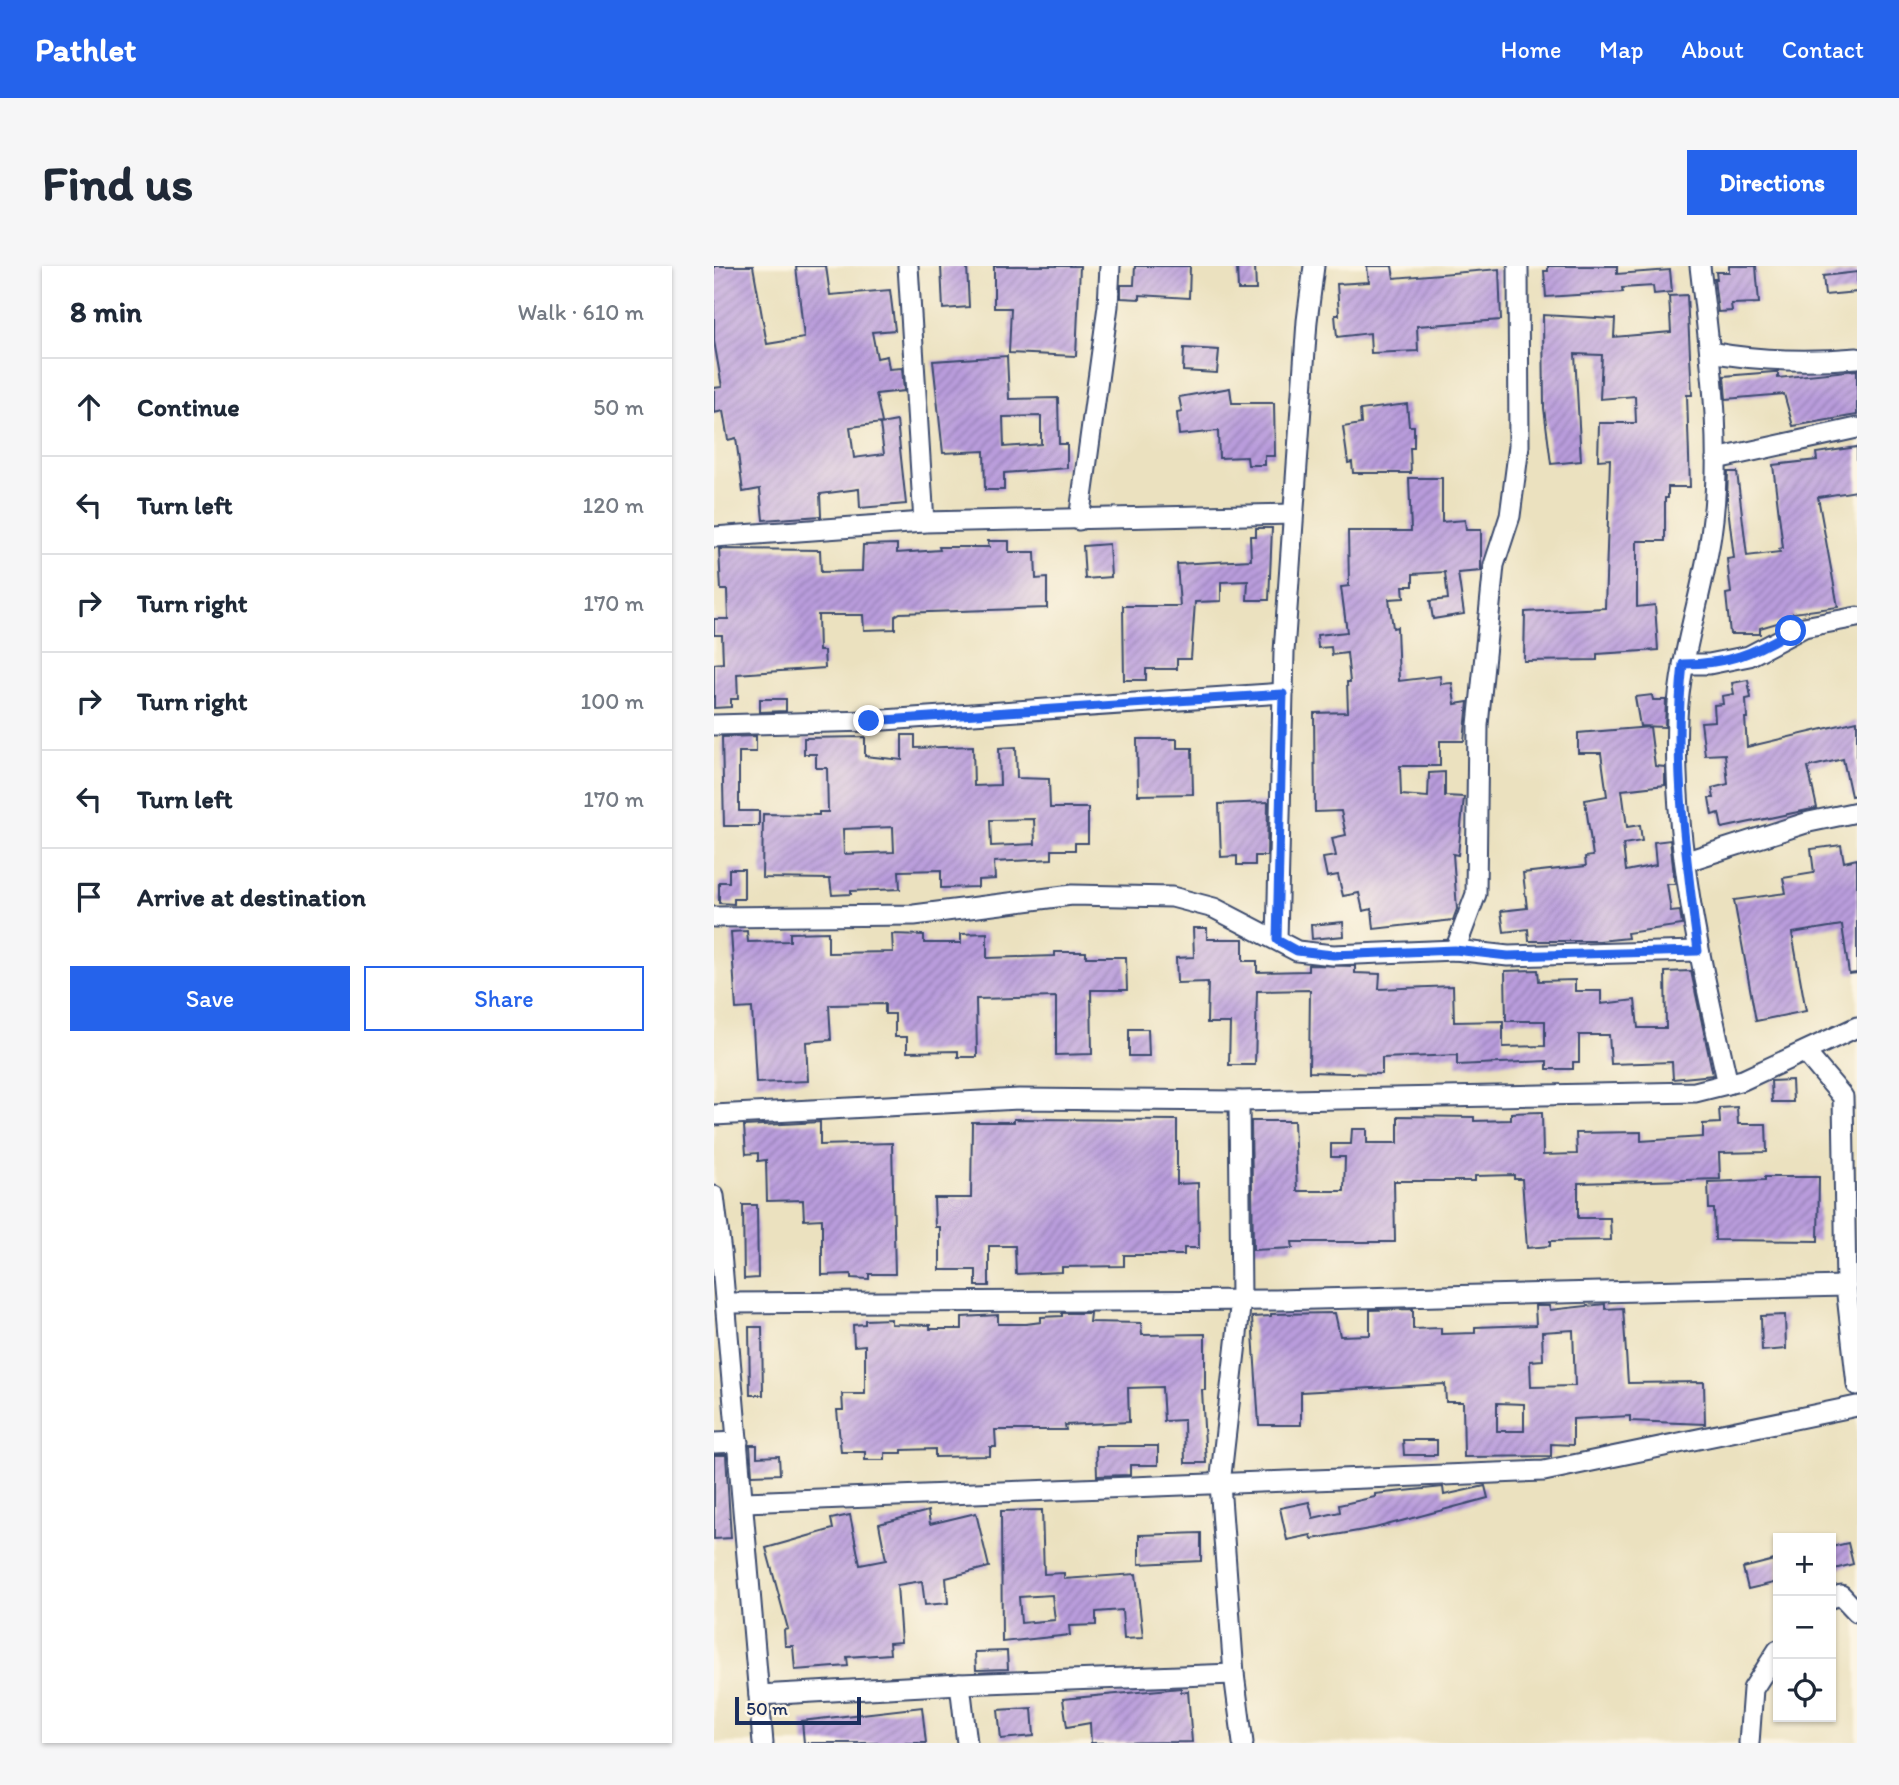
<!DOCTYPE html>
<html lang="en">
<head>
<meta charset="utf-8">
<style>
	body { margin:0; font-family:Itim,sans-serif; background:#f6f6f7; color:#1f2937 }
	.controls { position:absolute; right:21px; bottom:21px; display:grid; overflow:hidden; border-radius:0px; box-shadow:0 2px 5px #0004 }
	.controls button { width:63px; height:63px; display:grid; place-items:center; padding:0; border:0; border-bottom:2px solid #e0e1e3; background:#fff; color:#1f2937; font:35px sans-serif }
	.scale { position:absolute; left:21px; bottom:18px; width:126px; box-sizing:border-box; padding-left:7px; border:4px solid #1b2f5e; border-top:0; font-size:19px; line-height:24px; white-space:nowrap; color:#1b2f5e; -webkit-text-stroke:5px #fcf5e5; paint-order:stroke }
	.stop { position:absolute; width:21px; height:21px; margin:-16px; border:5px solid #2563eb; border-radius:50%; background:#fff }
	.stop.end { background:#2563eb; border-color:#fff; box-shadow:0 2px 7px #0008 }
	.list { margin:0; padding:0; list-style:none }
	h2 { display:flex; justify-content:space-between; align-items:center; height:91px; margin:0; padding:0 28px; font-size:30px }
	h2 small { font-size:23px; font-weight:400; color:#747a83 }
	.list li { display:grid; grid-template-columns:46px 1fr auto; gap:21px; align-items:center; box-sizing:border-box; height:98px; padding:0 28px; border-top:2px solid #e0e1e3 }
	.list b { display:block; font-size:26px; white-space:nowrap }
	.list em { font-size:23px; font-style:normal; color:#747a83 }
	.actions { display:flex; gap:14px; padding:21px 28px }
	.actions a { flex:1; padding:16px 0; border:2px solid #2563eb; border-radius:0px; text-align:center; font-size:24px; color:#2563eb }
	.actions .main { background:#2563eb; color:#fff }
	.icon { flex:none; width:38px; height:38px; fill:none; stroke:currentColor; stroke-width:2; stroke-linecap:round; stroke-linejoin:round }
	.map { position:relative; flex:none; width:1143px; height:1477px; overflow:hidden; border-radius:0px }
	header { display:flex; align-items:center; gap:42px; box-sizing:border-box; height:98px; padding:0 35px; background:#2563eb; color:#fff }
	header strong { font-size:33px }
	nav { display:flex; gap:38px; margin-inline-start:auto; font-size:24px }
	.intro { display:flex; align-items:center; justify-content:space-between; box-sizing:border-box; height:168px; padding:0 42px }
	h1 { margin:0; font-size:49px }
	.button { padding:18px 32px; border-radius:0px; background:#2563eb; color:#fff; font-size:24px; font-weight:700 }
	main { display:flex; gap:42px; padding:0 42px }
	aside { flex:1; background:#fff; border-radius:0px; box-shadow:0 2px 5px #0004 }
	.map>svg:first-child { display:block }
</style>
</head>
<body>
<header>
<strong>Pathlet</strong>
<nav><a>Home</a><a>Map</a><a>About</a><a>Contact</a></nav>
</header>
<div class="intro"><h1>Find us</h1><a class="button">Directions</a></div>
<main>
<aside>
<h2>8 min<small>Walk · 610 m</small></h2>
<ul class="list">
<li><svg class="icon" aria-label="ahead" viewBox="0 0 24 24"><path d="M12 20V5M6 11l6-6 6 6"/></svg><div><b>Continue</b></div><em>50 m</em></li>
<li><svg class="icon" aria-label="left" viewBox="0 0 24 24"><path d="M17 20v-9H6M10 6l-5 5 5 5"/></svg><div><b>Turn left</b></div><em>120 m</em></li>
<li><svg class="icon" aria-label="right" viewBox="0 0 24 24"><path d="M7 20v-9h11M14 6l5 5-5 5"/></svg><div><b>Turn right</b></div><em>170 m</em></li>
<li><svg class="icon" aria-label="right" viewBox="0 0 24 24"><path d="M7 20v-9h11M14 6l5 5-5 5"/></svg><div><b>Turn right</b></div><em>100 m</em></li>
<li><svg class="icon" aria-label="left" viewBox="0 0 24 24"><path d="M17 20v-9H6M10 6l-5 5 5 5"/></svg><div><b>Turn left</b></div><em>170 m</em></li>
<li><svg class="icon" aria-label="arrive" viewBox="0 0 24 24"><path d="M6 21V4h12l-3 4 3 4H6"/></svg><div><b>Arrive at destination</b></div></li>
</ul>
<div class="actions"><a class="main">Save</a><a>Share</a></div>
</aside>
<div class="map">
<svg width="1143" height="1477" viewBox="0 0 1143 1477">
	<defs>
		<pattern id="building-hatch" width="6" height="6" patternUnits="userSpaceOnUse" patternTransform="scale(1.75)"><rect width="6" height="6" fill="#b99cdc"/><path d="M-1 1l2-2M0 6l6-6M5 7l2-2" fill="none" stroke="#9680b6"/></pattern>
	</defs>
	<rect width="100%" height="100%" fill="#fcf5e5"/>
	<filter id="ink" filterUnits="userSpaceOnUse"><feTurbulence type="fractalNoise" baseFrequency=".0143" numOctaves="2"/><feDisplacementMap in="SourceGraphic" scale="14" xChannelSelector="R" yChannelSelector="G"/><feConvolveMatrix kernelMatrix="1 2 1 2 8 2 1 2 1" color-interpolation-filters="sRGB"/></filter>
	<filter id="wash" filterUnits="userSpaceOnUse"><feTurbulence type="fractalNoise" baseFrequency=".00686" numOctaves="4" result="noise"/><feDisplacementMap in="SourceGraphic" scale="28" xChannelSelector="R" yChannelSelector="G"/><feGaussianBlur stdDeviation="1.57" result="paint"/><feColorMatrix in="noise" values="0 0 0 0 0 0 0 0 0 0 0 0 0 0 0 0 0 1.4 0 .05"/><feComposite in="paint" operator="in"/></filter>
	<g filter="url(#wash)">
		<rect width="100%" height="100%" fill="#ebe1bf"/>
		<g id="blocks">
			<g fill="url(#building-hatch)" fill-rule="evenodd">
				<path d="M0,0H39L53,78L90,72L82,0H112L116,29L176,24L181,64L158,66L163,92L173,90L175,103L188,102L190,125L162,128L168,157L136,161L140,192L170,188L166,158L183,155L192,238L146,242L145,223L106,228L107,250L49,254L46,223L29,226L22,172L14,174L9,145L0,147V122L8,121L0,75Z"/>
				<path d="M227,0H253L255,41L229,43Z"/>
				<path d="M280,0H366L362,90L295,87L297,42H280Z"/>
				<path d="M421,0H476L475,32L426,29V33L407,32V19H420Z"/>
				<path d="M523,0H541L542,24H524Z"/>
				<path d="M653,0H678L680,12L785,3L787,54L703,60L704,85L657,87L656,67L623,71L621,49H625L623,18L655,16Z"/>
				<path d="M834,0H903V8L956,4L958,26L940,28L939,20L908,22L909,26L832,31L830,5H834Z"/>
				<path d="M1015,0H1042L1045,37L1017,38L1018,45L1004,46L1000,13H1003L1002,6H1015Z"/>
				<path d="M1143,6V26L1111,29L1109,10Z"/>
				<path d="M973,29L978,129H973L976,221H954V232H951V275H923V341L941,339L944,384L883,388V394L810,395L811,346L891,342L896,193L884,194L885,157H922L921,130L886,133L888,89L861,88L867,195L837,198L830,142L829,49L901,53L900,71L957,66L955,30Z"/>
				<path d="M470,82L505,84L503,107L469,105Z"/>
				<path d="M293,90L295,133L344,132L345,178H353V202L290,207V224H271L270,185L229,187L219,95ZM327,150V178L290,181L289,151Z"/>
				<path d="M1143,104V149L1079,160L1070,128L1012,133L1010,110L1060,106H1064V112Z"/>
				<path d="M516,122L518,137H560L561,190H551V199H534L533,191L505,192L504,165L465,169L463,147L468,146L465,131Z"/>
				<path d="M693,138L695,160H700V182H696L697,207H639L638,196L634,197L629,161L647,158L646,144Z"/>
				<path d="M1143,181V225L1104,231L1124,341L1079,347L1080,352L1046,362V368H1016L1012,328L1017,327L1013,293L1020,292L1013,233L1014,206H1023L1033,290L1066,286L1065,283L1069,282L1059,199L1103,194L1102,187Z"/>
				<path d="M695,212H728V256L751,254L752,264H767V305L744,307L750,348L719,353L716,335L734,333L731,306L699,308V320H689L690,332L675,333L679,362L683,361L685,415L726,410L727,418L738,417L741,438L754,436L750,475H726V500H686L687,529L714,531L715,507L731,506V530L750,531L744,589L739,588L743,643L739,654L660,663L658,643L649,645L645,627L629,630L624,609L613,611L609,592L622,590L618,572L632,569L627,545L601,546L600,447L634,446L633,416H636L633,387L618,389L617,381L604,382L603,369L633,366L627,321L635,320L634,265H697Z"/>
				<path d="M542,262H558L555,334H533L534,315L507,316V335L481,336L477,393H463V403H432V414H410L409,340H466L463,298L537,294L536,270H542Z"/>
				<path d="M274,275H295V286H321L322,313L333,312V342L186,347L181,350V363L150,364L149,349H104L105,385H110L111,402L23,408L24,433H17V441L0,442V398L9,397L8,369H0V353H14L13,324H7L5,283L106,284L107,306L148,305L149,279L183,278V287L226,284L225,281H275Z"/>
				<path d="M395,278L397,311L371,313L369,280Z"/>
				<path d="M1034,414L1037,432L1032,433L1033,452H1031L1033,481L1143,455V529L1137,530L1129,493L1094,501L1103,542L1008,562L1005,547L998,549L995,532H1000L998,522L1014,518L1011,488L991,489L987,456L1001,455L1000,439L1009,438L1008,430L1020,428L1018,417Z"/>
				<path d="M938,429L939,434H952L951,461L926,460L921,431Z"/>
				<path d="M46,433H72V445L46,446Z"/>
				<path d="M936,461L941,500L951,501V519L908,524L913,561L926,559L928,575L909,578L912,605L942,599L940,576L956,574L961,618H953L957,646L966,645L968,659L913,667L914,672L885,675H815L814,663L790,666L787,645L813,642L809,607L872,600L871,591L879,590L871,534L893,530L887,487H864V467Z"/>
				<path d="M188,469H201V482L259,480L260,520L286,519L285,482L302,481L303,512L335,513L336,542H374V577H361V584H338V593L280,596L281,613L264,614V621L227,622V604L185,605L186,623L137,625V628L118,629L116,613L48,612L49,548L105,549V546H114L113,502H102V488H90V472L151,471V490L188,494ZM320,553L321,578L277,580L276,554ZM179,561L180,586L130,588L129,563Z"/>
				<path d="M42,470V486H25V545H45V560H10L8,471Z"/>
				<path d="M423,473H463V482H478L479,528L424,529Z"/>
				<path d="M554,536L553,590H541V599H523V590L507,591L505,538Z"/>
				<path d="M1127,579L1130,596L1143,593V707L1135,708L1128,659L1078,667L1092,745L1042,755L1020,634L1072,627L1069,612L1100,607L1097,583Z"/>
				<path d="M15,603H30V633H20V638L5,637V616H15Z"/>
				<path d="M629,656L630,670L598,673L597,659Z"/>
				<path d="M479,662H493V673H529V695H543V706L594,705V699L641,700V707L666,708L665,723L739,720L740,756L789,755V781L831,780V755H792L791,705L824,704L825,715L861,714V725H887V738L921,734L924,762H952L951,706L977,705L999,809L959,813L958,796L897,798L895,769H865V796H859V803H833V795L743,799V789L668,792V808L595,806L596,724L543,725L541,799H515L516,757H493L494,716L463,717L462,692L480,691Z"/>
				<path d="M33,665L34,676L76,675V667L114,666V687L179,686L178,668L210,669V677H247V668L273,667V692L341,690V686H372V691H412L413,724H377L378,788L342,789V731L262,733L263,791H244V785L193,786V771H181V748H171V738L115,739L117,774L92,776L94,815L42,817L38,742L22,743L17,666Z"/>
				<path d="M415,763H434L435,790H415Z"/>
				<path d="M1078,814L1079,836H1058L1057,815Z"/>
				<path d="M1023,841L1024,858H1052L1053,886L1005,887L1006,913L864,917V952H896L897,974L836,975V980L813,982L808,913H800V909L761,910V915H680L681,976H578L579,982L539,984L537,855H580L583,925H630L631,891H617V878H637L638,863H653V877H684V850L760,851V855L797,854V847L828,846L829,889L863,888L862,867L927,866V875L989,871V858L1006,857L1005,842Z"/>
				<path d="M300,853L463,854V918L484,917L485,982H470V989H410V1000L348,1001V1006L302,1008L301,980H275V1020H262V1004H226V961H221L220,932H257L258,856H300Z"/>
				<path d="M106,856V879L178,877L181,1008H155V1013L137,1012V1008L108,1009V953L90,954L89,934L53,935L52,894L44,895V887L32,888L30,860Z"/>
				<path d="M1051,911H1105L1104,975L1001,974L1000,943H995L994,916L1051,914Z"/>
				<path d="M29,939H43L44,1012L30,1013Z"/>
				<path d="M891,1038V1043L909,1042L914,1117L990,1116L991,1158L916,1155V1150L859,1153V1179L837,1178V1190L750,1191L749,1136H732L731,1118L587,1126V1159H545L538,1051L557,1050V1048L621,1047L626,1070L656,1069V1044L699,1043V1063L727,1062V1068L761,1067V1061L822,1059L821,1040H835L836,1044ZM859,1064L861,1120L817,1121L816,1095L829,1094L828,1066ZM783,1137L810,1138V1165H783Z"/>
				<path d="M348,1047H376L375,1056L427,1057L428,1069L491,1068V1124H488L492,1197H471L470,1154L450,1155L448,1121L414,1122L415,1156L351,1159L352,1164H281L282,1181H276V1190L221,1191V1183L188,1184V1187H171V1194H151V1186H127L123,1144H129L128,1128H151V1079L140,1080L139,1059L151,1058V1054L177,1053V1058L216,1059V1063H248V1051L284,1049V1058H312L327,1056V1051L348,1050Z"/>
				<path d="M1071,1049L1072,1083L1048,1085L1047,1050Z"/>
				<path d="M35,1061H48L49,1129H36Z"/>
				<path d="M689,1174H723V1189H690Z"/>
				<path d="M36,1179H43V1191L65,1190L66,1208L38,1209Z"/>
				<path d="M382,1180H444V1199H416V1209L383,1210Z"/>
				<path d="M0,1189H12L17,1272L0,1273Z"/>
				<path d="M771,1220L774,1232L661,1262L598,1273L597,1269L573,1274L566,1242L595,1236L599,1252L626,1246L625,1239L661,1231V1228L729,1221L730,1229Z"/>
				<path d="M328,1244L330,1308L350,1307V1313L422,1308L429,1372L410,1373L408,1344L382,1346V1359L355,1360L356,1369L288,1376L287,1245ZM338,1329L341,1354L307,1357L305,1331Z"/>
				<path d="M214,1245L216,1258L262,1247L275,1301L232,1312L234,1337L211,1339L208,1315L183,1319L187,1376L175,1377L176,1388L133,1391L134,1400L81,1404L79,1380H71L70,1364L74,1363L52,1282L119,1263L117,1253L136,1249L146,1299L172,1294L165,1258Z"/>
				<path d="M487,1267V1295L425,1298V1269Z"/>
				<path d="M1134,1277L1139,1298L1117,1304V1281Z"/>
				<path d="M1064,1293V1316L1034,1323L1029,1302Z"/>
				<path d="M293,1385L294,1403L262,1404L261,1386Z"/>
				<path d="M467,1422V1426L474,1425L478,1476L377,1477L376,1457L353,1461L349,1433Z"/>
				<path d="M208,1441L212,1477H90L88,1455Z"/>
				<path d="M318,1442L320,1470L287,1473L284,1444Z"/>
			</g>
		</g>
	</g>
	<g filter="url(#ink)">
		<use href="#blocks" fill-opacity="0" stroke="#3a4a6d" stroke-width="2"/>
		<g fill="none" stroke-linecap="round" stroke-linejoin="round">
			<defs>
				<g id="minor">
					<path d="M194,0L210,256"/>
					<path d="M986,0C996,89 1010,180 997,269C988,330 966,389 963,452C958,575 987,699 1014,818"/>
					<path d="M996,86C1044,95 1095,96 1143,92"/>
					<path d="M1002,193L1143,162"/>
					<path d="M365,254L394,40L396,0"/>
					<path d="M0,271L210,256L579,248"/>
					<path d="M969,398H995L1035,390L1090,361L1143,351"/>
					<path d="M0,459L155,455L569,427"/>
					<path d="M973,595L1095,556L1143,546"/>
					<path d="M0,651L200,649L358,629L458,631L500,642L583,685L619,689L741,684L794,690L984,685"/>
					<path d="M563,674L570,386L593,55L600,0"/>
					<path d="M741,684L762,628L764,459L780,299L796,250L805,180L804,0"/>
					<path d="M1091,786L1129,831L1132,1020"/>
					<path d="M525,835L527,1033L506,1218L520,1408L529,1477"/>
					<path d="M0,849L305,833L525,835L981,826L1029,814L1143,761"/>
					<path d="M0,930L7,987L0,989"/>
					<path d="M7,987L49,1477"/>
					<path d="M12,1037L561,1034L1132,1020L1143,1119"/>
					<path d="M0,1177L24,1176"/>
					<path d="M30,1236L830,1205L1143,1140"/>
					<path d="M1117,1332L1127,1329L1143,1346"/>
					<path d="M246,1418L253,1477"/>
					<path d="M45,1429L246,1418L520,1408"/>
					<path d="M1035,1477L1039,1423L1064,1384"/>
				</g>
			</defs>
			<use href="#minor" stroke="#3a4a6d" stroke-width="23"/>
			<use href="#minor" stroke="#fff" stroke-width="19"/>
		</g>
	</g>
	<g fill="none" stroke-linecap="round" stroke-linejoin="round" filter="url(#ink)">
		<path stroke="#2563eb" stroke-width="9" d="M155,455L569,428L563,674L583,685L619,689L741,684L794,690L984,685C972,589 958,495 969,398C1014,398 1039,388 1077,365"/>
	</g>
</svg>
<div class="controls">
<button>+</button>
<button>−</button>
<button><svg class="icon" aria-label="locate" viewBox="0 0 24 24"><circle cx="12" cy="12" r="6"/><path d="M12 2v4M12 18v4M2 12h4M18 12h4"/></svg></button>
</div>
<div class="scale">50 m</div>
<div class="stop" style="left:1077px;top:365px"></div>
<div class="stop end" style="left:155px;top:455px"></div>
</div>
</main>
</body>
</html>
